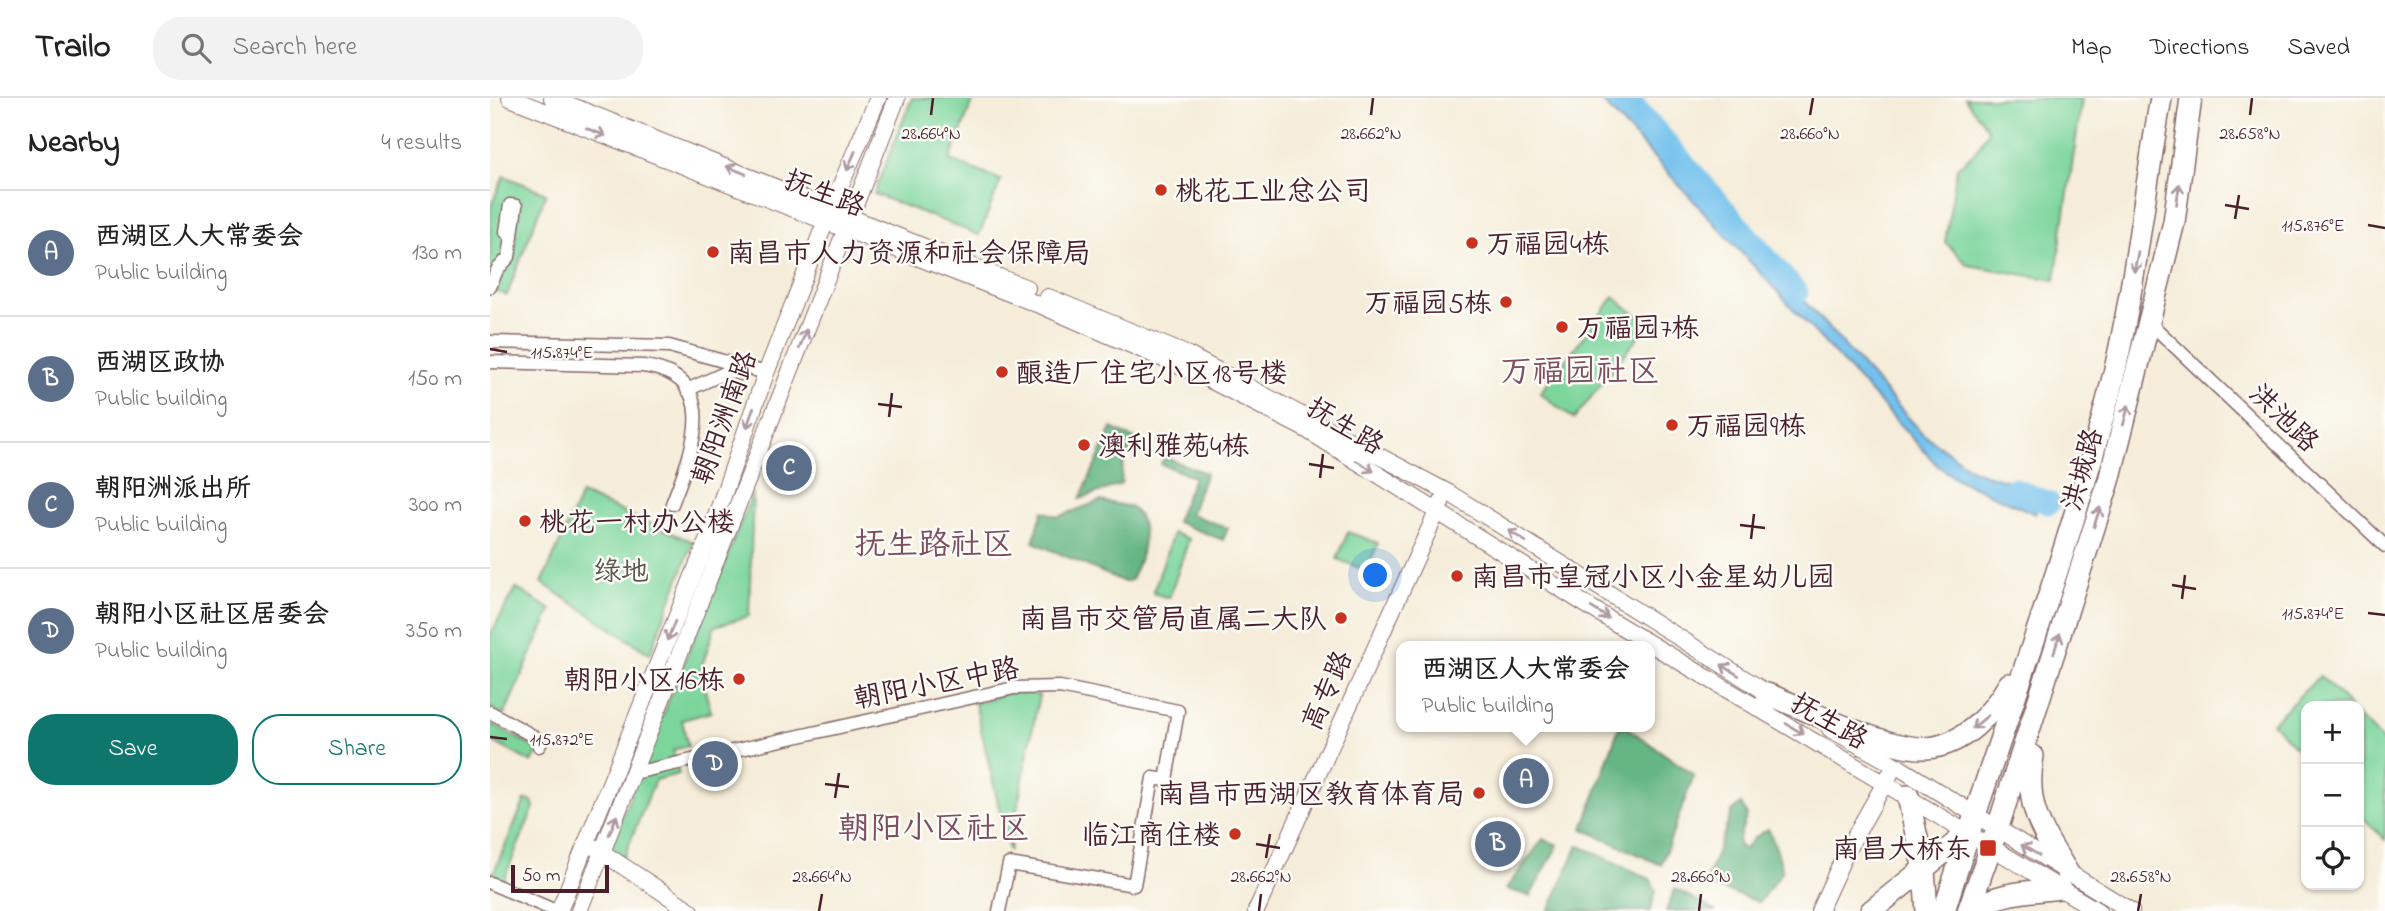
<!DOCTYPE html>
<html lang="en">
<head>
<meta charset="utf-8">
<style>
	body { margin:0; font-family:"Indie Flower","LXGW WenKai TC",sans-serif; background:#f2f2f2; color:#222 }
	.controls { position:absolute; right:21px; bottom:21px; display:grid; overflow:hidden; border-radius:14px; box-shadow:0 2px 5px #0004 }
	.controls button { width:63px; height:63px; display:grid; place-items:center; padding:0; border:0; border-bottom:2px solid #e0e0e0; background:#fff; color:#222; font:35px sans-serif }
	.scale { position:absolute; left:21px; bottom:18px; width:98px; box-sizing:border-box; padding-left:7px; border:4px solid #4a1f2b; border-top:0; font-size:19px; line-height:24px; white-space:nowrap; color:#4a1f2b; -webkit-text-stroke:5px #fdfcf7; paint-order:stroke }
	.you { position:absolute; left:886px; top:478px; width:24px; height:24px; margin:-18px; border:5px solid #fff; border-radius:50%; background:#1a73e8; box-shadow:0 0 0 10px #1a73e833 }
	.badge { display:grid; place-items:center; width:46px; height:46px; border-radius:50%; background:#0f766e; color:#fff; font-size:23px; font-weight:700 }
	.pin { position:absolute; translate:-50% -50%; border:4px solid #fff; box-shadow:0 2px 7px #0006 }
	.popup { position:absolute; left:906px; top:543px; width:259px; height:91px; box-sizing:border-box; display:grid; place-content:center; border-radius:14px; background:#fff; filter:drop-shadow(0 2px 5px #0005); font-size:23px; white-space:nowrap; color:#767676 }
	.popup b { font-size:26px; color:#222 }
	.popup::after { content:''; position:absolute; left:50%; top:100%; margin-left:-14px; border:14px solid transparent; border-top-color:#fff }
	.list { margin:0; padding:0; list-style:none }
	h2 { display:flex; justify-content:space-between; align-items:center; height:91px; margin:0; padding:0 28px; font-size:30px }
	h2 small { font-size:23px; font-weight:400; color:#767676 }
	.list li { display:grid; grid-template-columns:46px 1fr auto; gap:21px; align-items:center; box-sizing:border-box; height:126px; padding:0 28px; border-top:2px solid #e0e0e0 }
	.list b { display:block; font-size:26px; white-space:nowrap }
	.list p { margin:0; font-size:23px; white-space:nowrap; color:#767676 }
	.list em { font-size:23px; font-style:normal; color:#767676 }
	.actions { display:flex; gap:14px; padding:21px 28px }
	.actions a { flex:1; padding:16px 0; border:2px solid #0f766e; border-radius:28px; text-align:center; font-size:24px; color:#0f766e }
	.actions .main { background:#0f766e; color:#fff }
	.icon { flex:none; width:38px; height:38px; fill:none; stroke:currentColor; stroke-width:2; stroke-linecap:round; stroke-linejoin:round }
	.map { position:relative; flex:none; width:1895px; height:813px; overflow:hidden }
	header { display:flex; align-items:center; gap:42px; box-sizing:border-box; height:98px; padding:0 35px; background:#fff; border-bottom:2px solid #e0e0e0 }
	header strong { font-size:33px }
	nav { display:flex; gap:38px; margin-inline-start:auto; font-size:24px }
	.search { width:490px; height:63px; background:#f2f2f2; display:flex; align-items:center; gap:18px; box-sizing:border-box; padding:0 24px; border-radius:28px; color:#767676; font-size:26px }
	main { display:flex }
	aside { flex:1; background:#fff }
	.map>svg:first-child { display:block }
</style>
</head>
<body>
<header>
<strong>Trailo</strong>
<div class="search"><svg class="icon" aria-label="search" viewBox="0 0 24 24"><circle cx="10" cy="10" r="6"/><path d="M15 15l6 6"/></svg>Search here</div>
<nav><a>Map</a><a>Directions</a><a>Saved</a></nav>
</header>
<main>
<aside>
<h2>Nearby<small>4 results</small></h2>
<ul class="list">
<li><span class="badge" style="background:#5c6f8a">A</span><div><b>西湖区人大常委会</b><p>Public building</p></div><em>130 m</em></li>
<li><span class="badge" style="background:#5c6f8a">B</span><div><b>西湖区政协</b><p>Public building</p></div><em>150 m</em></li>
<li><span class="badge" style="background:#5c6f8a">C</span><div><b>朝阳洲派出所</b><p>Public building</p></div><em>300 m</em></li>
<li><span class="badge" style="background:#5c6f8a">D</span><div><b>朝阳小区社区居委会</b><p>Public building</p></div><em>350 m</em></li>
</ul>
<div class="actions"><a class="main">Save</a><a>Share</a></div>
</aside>
<div class="map">
<svg width="1895" height="813" viewBox="0 0 1895 813">
	<rect width="100%" height="100%" fill="#fdfcf7"/>
	<filter id="ink" filterUnits="userSpaceOnUse"><feTurbulence type="fractalNoise" baseFrequency=".0143" numOctaves="2"/><feDisplacementMap in="SourceGraphic" scale="14" xChannelSelector="R" yChannelSelector="G"/><feConvolveMatrix kernelMatrix="1 2 1 2 8 2 1 2 1" color-interpolation-filters="sRGB"/></filter>
	<filter id="wash" filterUnits="userSpaceOnUse"><feTurbulence type="fractalNoise" baseFrequency=".00686" numOctaves="4" result="noise"/><feDisplacementMap in="SourceGraphic" scale="28" xChannelSelector="R" yChannelSelector="G"/><feGaussianBlur stdDeviation="1.57" result="paint"/><feColorMatrix in="noise" values="0 0 0 0 0 0 0 0 0 0 0 0 0 0 0 0 0 1.4 0 .05"/><feComposite in="paint" operator="in"/></filter>
	<g filter="url(#wash)">
		<rect width="100%" height="100%" fill="#f5edd9"/>
		<g fill="#7cd59b" stroke="#637a63" stroke-width="2">
			<path d="M422,0H484L460,62L511,82L489,137L384,96Z"/>
			<path d="M1475,0H1592L1565,182L1478,167L1455,144L1467,70L1487,52L1498,33C1493,20 1482,13 1475,0Z"/>
			<path d="M14,78L56,95L17,197L0,191V110Z"/>
			<path d="M1124,199L1158,226L1084,321L1050,295Z"/>
			<path d="M263,394L259,518L225,528L210,574L221,614L192,622L198,648L183,652L189,676L165,682L134,759L118,753Z"/>
			<path d="M91,396L203,444L160,556L52,485Z"/>
			<path d="M858,434L888,445L877,473L847,461Z"/>
			<path d="M683,435L699,441L679,500L663,495Z"/>
			<path d="M26,490L61,512L14,617L0,610V537Z"/>
			<path d="M1830,578L1860,608H1816V661L1782,625Z"/>
			<path d="M523,593L549,597L519,753L485,605Z"/>
			<path d="M1869,618L1895,645V742L1869,715Z"/>
			<path d="M0,625L49,652L42,665L0,642Z"/>
			<path d="M35,702L42,703L44,709L12,786L2,781V778Z"/>
		</g>
		<g fill="#65b683" stroke="#586a57" stroke-width="2">
			<path d="M622,330L651,344C631,354 633,365 631,386L590,401Z"/>
			<path d="M674,359L716,375L700,416L738,430L733,442L686,424L704,379L671,366Z"/>
			<path d="M610,403L641,409C663,428 652,459 641,482L634,484L543,444L553,413L568,419Z"/>
			<path d="M1129,629H1136L1204,677L1171,767L1093,731Z"/>
			<path d="M1251,706L1257,717L1248,742L1249,749L1255,751L1263,741L1278,731C1283,742 1291,762 1292,774L1269,804L1215,786L1242,714Z"/>
			<path d="M1053,741L1068,747L1040,798L1016,791Z"/>
			<path d="M1088,747L1160,781L1166,793L1160,813H1059Z"/>
			<path d="M1185,791L1226,813H1176Z"/>
		</g>
		<path fill="#72c1ed" stroke="#5e708c" stroke-width="2" d="M1109,0H1133L1433,336L1483,372L1552,394L1545,416L1467,381L1448,368Z"/>
		<g fill="none" stroke-linecap="round" stroke-linejoin="round">
			<g stroke="#72c1ed" stroke-width="23">
				<path d="M1137,0L1307,195"/>
				<path d="M1523,391L1559,405"/>
			</g>
		</g>
	</g>
	<g filter="url(#ink)">
		<g fill="none" stroke-linecap="round" stroke-linejoin="round">
			<defs>
				<g id="street">
					<path d="M0,189L7,172L19,159L26,108L20,107L16,134L20,138"/>
					<path d="M1660,225L1895,448"/>
					<path d="M0,244L179,248L276,275"/>
					<path d="M0,264L153,268C235,279 201,356 182,406"/>
					<path d="M197,292L239,273L251,276"/>
					<path d="M0,614L52,643L49,648"/>
					<path d="M144,675L524,590L570,589L688,613L676,682L663,680L644,787L519,766L509,813"/>
					<path d="M0,785L66,813"/>
				</g>
				<g id="secondary">
					<path d="M20,0L552,208L712,278L817,332L1122,523L1608,813"/>
					<path d="M62,0L537,190"/>
					<path d="M558,199L698,257L959,395L1287,601"/>
					<path d="M1340,631L1405,667L1641,813"/>
					<path d="M104,749L201,813"/>
					<path d="M69,813L219,438L276,275L341,110L388,0"/>
					<path d="M89,813L407,0"/>
					<path d="M766,813L951,405"/>
					<path d="M1329,813L1357,752L1400,676"/>
				</g>
				<g id="highway">
					<path d="M1277,596C1317,611 1396,652 1436,650C1474,648 1502,615 1519,586"/>
					<path d="M1543,658C1534,709 1552,733 1578,775"/>
					<path d="M1418,698L1434,773L1437,813"/>
					<path d="M1381,813L1478,735"/>
					<path d="M1454,813C1510,631 1582,452 1626,267C1646,179 1655,89 1671,0"/>
					<path d="M1478,813L1507,732L1619,383L1684,124L1701,0"/>
					<path d="M1479,813C1507,794 1537,794 1570,790"/>
				</g>
			</defs>
			<use href="#street" stroke="#866768" stroke-width="15"/>
			<use href="#secondary" stroke="#866768" stroke-width="18"/>
			<use href="#highway" stroke="#866768" stroke-width="24"/>
			<use href="#street" stroke="#fff" stroke-width="12"/>
			<use href="#secondary" stroke="#fff" stroke-width="16"/>
			<use href="#highway" stroke="#fff" stroke-width="21"/>
		</g>
		<defs><path id="oneway-shaft" d="M-6 0H5M1.5-3L5.5 0L1.5 3" fill="none" stroke-width="1.6" stroke-linecap="round" stroke-linejoin="round" transform="scale(1.75)"/></defs>
		<g stroke="#ae9aa0">
			<use href="#oneway-shaft" transform="translate(106 34) rotate(21)"/>
			<use href="#oneway-shaft" transform="translate(361 63) rotate(113)"/>
			<use href="#oneway-shaft" transform="translate(246 72) rotate(-158)"/>
			<use href="#oneway-shaft" transform="translate(1688 96) rotate(-82)"/>
			<use href="#oneway-shaft" transform="translate(1646 164) rotate(101)"/>
			<use href="#oneway-shaft" transform="translate(313 241) rotate(-69)"/>
			<use href="#oneway-shaft" transform="translate(1636 317) rotate(-75)"/>
			<use href="#oneway-shaft" transform="translate(260 320) rotate(110)"/>
			<use href="#oneway-shaft" transform="translate(875 368) rotate(32)"/>
			<use href="#oneway-shaft" transform="translate(1607 419) rotate(-72)"/>
			<use href="#oneway-shaft" transform="translate(1027 438) rotate(-148)"/>
			<use href="#oneway-shaft" transform="translate(1110 515) rotate(32)"/>
			<use href="#oneway-shaft" transform="translate(181 533) rotate(112)"/>
			<use href="#oneway-shaft" transform="translate(1567 545) rotate(-72)"/>
			<use href="#oneway-shaft" transform="translate(1240 572) rotate(-148)"/>
			<use href="#oneway-shaft" transform="translate(1490 624) rotate(140)"/>
			<use href="#oneway-shaft" transform="translate(1305 631) rotate(31)"/>
			<use href="#oneway-shaft" transform="translate(123 727) rotate(-68)"/>
			<use href="#oneway-shaft" transform="translate(1540 752) rotate(-149)"/>
		</g>
	</g>
	<path fill="none" stroke="#4a1f2b" stroke-width="2.5" d="M441,17L443,0M881,17L883,0M1320,17L1323,0M1760,17L1762,0M1735,107L1759,111M1745,121L1749,97M1878,127L1895,130M0,251L17,254M388,306L412,309M399,319L402,295M819,366L844,370M830,380L833,356M1250,427L1275,430M1261,441L1264,416M1682,487L1706,491M1692,501L1695,477M1878,515L1895,517M0,639L17,641M335,686L359,689M345,700L349,675M766,746L790,750M776,760L780,736M329,813L332,796M769,813L771,796M1209,813L1211,796M1648,813L1651,796"/>
	<g fill="#c8321e" stroke="#fdfcf7" stroke-width="2.5">
		<circle cx="671" cy="92" r="7"/>
		<circle cx="982" cy="145" r="7"/>
		<circle cx="223" cy="154" r="7"/>
		<circle cx="1016" cy="204" r="7"/>
		<circle cx="1072" cy="229" r="7"/>
		<circle cx="512" cy="274" r="7"/>
		<circle cx="1182" cy="327" r="7"/>
		<circle cx="594" cy="347" r="7"/>
		<circle cx="35" cy="423" r="7"/>
		<circle cx="967" cy="478" r="7"/>
		<circle cx="851" cy="520" r="7"/>
		<circle cx="249" cy="581" r="7"/>
		<circle cx="989" cy="695" r="7"/>
		<circle cx="745" cy="736" r="7"/>
		<rect x="1489" y="741" width="18" height="18" rx="3.5"/>
	</g>
	<g text-anchor="middle" stroke-width="5" stroke-linejoin="round" paint-order="stroke">
		<g font-size="28" fill="#4a1f2b" stroke="#fdfcf7" text-anchor="start">
			<text x="685" y="102">桃花工业总公司</text>
			<text x="996" y="155">万福园4栋</text>
			<text x="237" y="164">南昌市人力资源和社会保障局</text>
			<text x="1002" y="214" text-anchor="end">万福园5栋</text>
			<text x="1086" y="239">万福园7栋</text>
			<text x="526" y="284">酿造厂住宅小区18号楼</text>
			<text x="1196" y="337">万福园9栋</text>
			<text x="608" y="357">澳利雅苑4栋</text>
			<text x="49" y="433">桃花一村办公楼</text>
			<text x="981" y="488">南昌市皇冠小区小金星幼儿园</text>
			<text x="837" y="530" text-anchor="end">南昌市交管局直属二大队</text>
			<text x="235" y="591" text-anchor="end">朝阳小区16栋</text>
			<text x="975" y="705" text-anchor="end">南昌市西湖区教育体育局</text>
			<text x="731" y="746" text-anchor="end">临江商住楼</text>
			<text x="1482" y="760" text-anchor="end">南昌大桥东</text>
		</g>
		<g font-size="28" fill="#4a1f2b" stroke="#fdfcf7">
			<text transform="translate(335 94) rotate(21)" y="10">抚生路</text>
			<text transform="translate(233 319) rotate(-70)" y="10">朝阳洲南路</text>
			<text transform="translate(1795 319) rotate(44)" y="10">洪池路</text>
			<text transform="translate(856 327) rotate(31)" y="10">抚生路</text>
			<text transform="translate(1591 371) rotate(-74)" y="10">洪城路</text>
			<text transform="translate(446 584) rotate(-11)" y="10">朝阳小区中路</text>
			<text transform="translate(836 592) rotate(-66)" y="10">高专路</text>
			<text transform="translate(1340 622) rotate(30)" y="10">抚生路</text>
		</g>
		<g font-size="28" fill="#59564d" stroke="#fdfcf7">
			<text x="131" y="482">绿地</text>
		</g>
		<g font-size="32" fill="#7d4d60" stroke="#fdfcf7">
			<text x="1090" y="283">万福园社区</text>
			<text x="444" y="456">抚生路社区</text>
			<text x="444" y="740">朝阳小区社区</text>
		</g>
	</g>
	<g font-size="18" text-anchor="middle" fill="#4a1f2b" stroke="#fdfcf7" stroke-width="5" stroke-linejoin="round" paint-order="stroke">
		<text x="441" y="41">28.664°N</text>
		<text x="881" y="41">28.662°N</text>
		<text x="1320" y="41">28.660°N</text>
		<text x="1760" y="41">28.658°N</text>
		<text x="1823" y="133">115.876°E</text>
		<text x="72" y="260">115.874°E</text>
		<text x="1823" y="521">115.874°E</text>
		<text x="72" y="647">115.872°E</text>
		<text x="332" y="784">28.664°N</text>
		<text x="771" y="784">28.662°N</text>
		<text x="1211" y="784">28.660°N</text>
		<text x="1651" y="784">28.658°N</text>
	</g>
</svg>
<div class="controls">
<button>+</button>
<button>−</button>
<button><svg class="icon" aria-label="locate" viewBox="0 0 24 24"><circle cx="12" cy="12" r="6"/><path d="M12 2v4M12 18v4M2 12h4M18 12h4"/></svg></button>
</div>
<div class="scale">50 m</div>
<div class="you"></div>
<div class="pin badge" style="left:1036px;top:683px;background:#5c6f8a">A</div>
<div class="popup"><b>西湖区人大常委会</b>Public building</div>
<div class="pin badge" style="left:1008px;top:746px;background:#5c6f8a">B</div>
<div class="pin badge" style="left:299px;top:370px;background:#5c6f8a">C</div>
<div class="pin badge" style="left:225px;top:666px;background:#5c6f8a">D</div>
</div>
</main>
</body>
</html>
